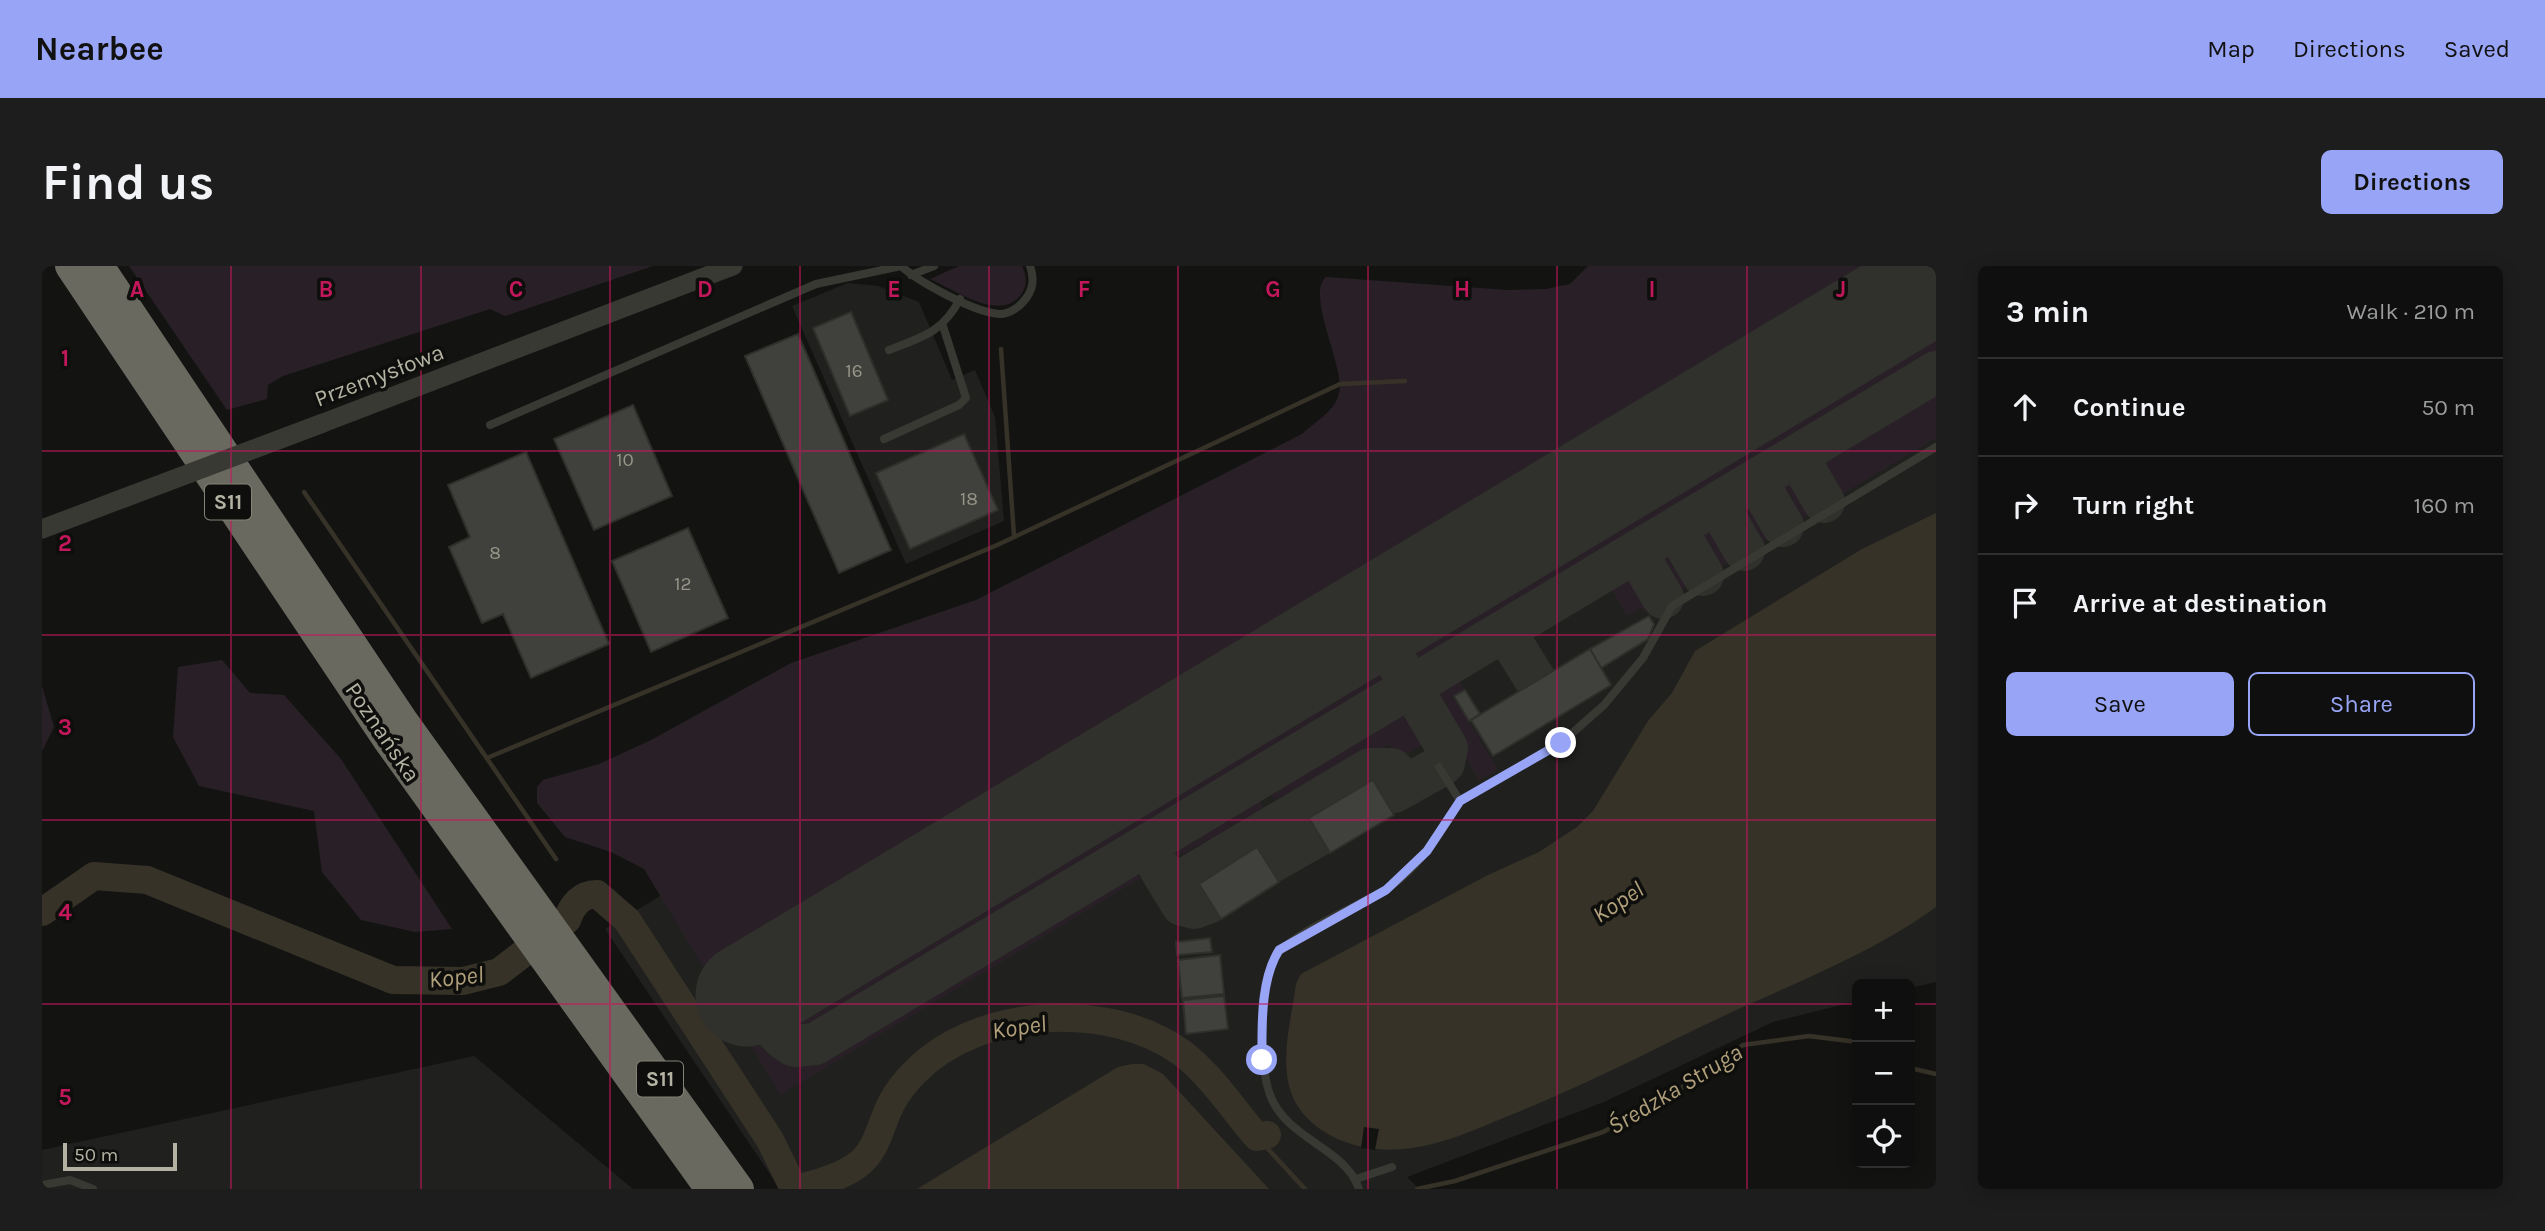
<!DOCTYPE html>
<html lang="en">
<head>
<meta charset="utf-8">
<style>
	body { margin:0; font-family:Karla,sans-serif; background:#1c1d1c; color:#f1f3f6 }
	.controls { position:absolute; right:21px; bottom:21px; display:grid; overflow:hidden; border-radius:10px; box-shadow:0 4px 18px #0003 }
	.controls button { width:63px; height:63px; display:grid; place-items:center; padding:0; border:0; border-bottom:2px solid #2e2f2e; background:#0e0f0e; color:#f1f3f6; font:35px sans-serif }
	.scale { position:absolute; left:21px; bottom:18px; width:114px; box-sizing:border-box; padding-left:7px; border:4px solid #b4b3a3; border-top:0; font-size:19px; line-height:24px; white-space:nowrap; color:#b4b3a3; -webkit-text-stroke:5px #0e0f0d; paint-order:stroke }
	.stop { position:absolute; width:21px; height:21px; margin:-16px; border:5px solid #98a4f5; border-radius:50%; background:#fff }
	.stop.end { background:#98a4f5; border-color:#fff; box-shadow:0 2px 7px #0008 }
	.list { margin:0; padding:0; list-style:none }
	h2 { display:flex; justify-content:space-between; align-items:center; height:91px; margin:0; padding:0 28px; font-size:30px }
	h2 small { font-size:23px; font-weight:400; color:#9b9c9e }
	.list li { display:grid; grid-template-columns:46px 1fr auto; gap:21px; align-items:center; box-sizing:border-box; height:98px; padding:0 28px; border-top:2px solid #2e2f2e }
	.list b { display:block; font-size:26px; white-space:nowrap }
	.list em { font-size:23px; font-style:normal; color:#9b9c9e }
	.actions { display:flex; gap:14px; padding:21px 28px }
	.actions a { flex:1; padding:16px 0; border:2px solid #98a4f5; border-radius:10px; text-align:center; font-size:24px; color:#98a4f5 }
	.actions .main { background:#98a4f5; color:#111 }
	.icon { flex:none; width:38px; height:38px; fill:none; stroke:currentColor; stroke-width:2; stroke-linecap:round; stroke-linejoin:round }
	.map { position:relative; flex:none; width:1894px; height:923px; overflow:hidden; border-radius:10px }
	header { display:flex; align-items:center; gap:42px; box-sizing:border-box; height:98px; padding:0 35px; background:#98a4f5; color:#111 }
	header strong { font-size:33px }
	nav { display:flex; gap:38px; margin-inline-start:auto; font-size:24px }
	.intro { display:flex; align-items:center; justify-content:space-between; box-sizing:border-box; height:168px; padding:0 42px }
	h1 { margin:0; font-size:49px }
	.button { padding:18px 32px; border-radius:10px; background:#98a4f5; color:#111; font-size:24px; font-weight:700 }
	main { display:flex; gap:42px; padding:0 42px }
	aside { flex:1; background:#0e0f0e; border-radius:10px; box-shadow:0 4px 18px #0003 }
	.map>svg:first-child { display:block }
</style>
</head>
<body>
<header>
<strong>Nearbee</strong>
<nav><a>Map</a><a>Directions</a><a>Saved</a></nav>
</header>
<div class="intro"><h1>Find us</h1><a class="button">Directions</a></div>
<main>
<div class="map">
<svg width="1894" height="923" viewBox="0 0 1894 923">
	<rect width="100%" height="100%" fill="#131412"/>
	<g fill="#20211e">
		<path d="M1672,0H1894V716L1868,722V718H1815V735L1731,756L1562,836L1365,911L1377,923H738L563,663Z"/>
		<path d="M806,17L836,20L877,36L910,114L933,104L953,151L962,255L864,298L750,40Z"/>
		<path d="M432,790L591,923H0V884Z"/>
	</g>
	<g fill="#282026">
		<path d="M87,0H611L463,50L448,43L241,110L226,119L225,133L185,144Z"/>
		<path d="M917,0H980C984,9 986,18 980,27C960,58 913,24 888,13Z"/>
		<path d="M1546,0H1878L672,719L602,603L569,586L523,571L495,537V521L501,514L557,498L609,474L749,397L934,334L1260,168C1273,156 1292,146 1297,128C1304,102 1263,29 1284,11L1465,24L1504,23L1528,18Z"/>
		<path d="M1894,39V96L1380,404L1369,402L1354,375L1356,361Z"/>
		<path d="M1894,117V172L1790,234L1768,197L1770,191Z"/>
		<path d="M1748,204L1755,205L1777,242L1749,259L1727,221L1729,216Z"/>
		<path d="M1708,228L1715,229L1737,266L1709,283L1688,246L1689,240Z"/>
		<path d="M1668,252L1674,253L1697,290L1669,306L1647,270L1649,264Z"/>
		<path d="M1628,276L1635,278L1656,314L1629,331L1608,294L1609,288Z"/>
		<path d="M1589,300L1595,302L1616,338L1602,346L1599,342L1585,350L1565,315Z"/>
		<path d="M1324,381L1338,385L1354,412L1351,421L770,769L746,764L736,746L739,731Z"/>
		<path d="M180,394L208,427L242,429L299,493L410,663L373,666L319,654L280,606L272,545L157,520L131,471L136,401Z"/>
		<path d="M1406,410L1416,412L1423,424L1412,430L1456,504L1437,514L1393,441L1398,438L1391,437L1386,430L1389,420Z"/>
		<path d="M0,420L12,461L0,485Z"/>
		<path d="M1361,436L1370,439L1388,467L1385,476L1357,493L1348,478L1266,528L1260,520L1233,534L1227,526L1229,516Z"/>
		<path d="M1207,528L1216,531L1222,542L1195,558L1200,567L1138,603L1136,597L1167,578L1164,575L1134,592L1129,574Z"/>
		<path d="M1086,600L1099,612L738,829L695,756H720L749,802Z"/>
	</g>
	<g fill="#373228">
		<path d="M1894,247V641C1830,688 1745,720 1673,754C1604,787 1537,822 1466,850C1432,864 1398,880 1361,883C1324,887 1279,874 1257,842C1233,807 1249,757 1254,718L1259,708L1446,609L1497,586L1535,561L1551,545L1606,455L1630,427L1653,385L1820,283Z"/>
		<path d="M1090,798H1102L1121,808L1227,923H875L1076,801Z"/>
	</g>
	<path fill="#131412" d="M1322,861L1337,863L1333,884L1319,882Z"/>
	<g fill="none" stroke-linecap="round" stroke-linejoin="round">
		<g stroke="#373228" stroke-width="4.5">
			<path d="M959,83L972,270"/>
			<path d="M262,226L514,593"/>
			<path d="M445,492L953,280L1298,118L1363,115"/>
			<path d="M1868,802L1894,808"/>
			<path d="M1215,871L1263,923"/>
			<path d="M1375,923L1413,915L1561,866L1629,829L1701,779L1767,770L1815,776"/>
		</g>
		<g stroke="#373228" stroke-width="28">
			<path d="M0,646L52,610L105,614L351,714L421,715L457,706L525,654C530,639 539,628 555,628L585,654L728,874L752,923"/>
			<path d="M755,923C775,917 797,912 814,900C836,885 838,858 850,836C856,825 864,815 873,806C936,741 1067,734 1140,787C1169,809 1191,843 1215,871L1225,869"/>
		</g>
		<g stroke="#30302c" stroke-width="42">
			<path d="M1755,190L1782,236"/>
			<path d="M1714,214L1741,260"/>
			<path d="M1675,238L1702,284"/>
			<path d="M1634,263L1661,309"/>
			<path d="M1594,286L1621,332"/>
			<path d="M1330,354L1405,482L1402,497L1397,501L1352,526"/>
			<path d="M1463,365L1494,415"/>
			<path d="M1226,598L1277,569"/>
			<path d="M1117,601L1140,639L1152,642L1168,636"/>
			<path d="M1129,621L1328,503H1350L1365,519"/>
			<path d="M733,712C710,732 728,768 753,780L773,778L1894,106"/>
		</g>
		<path stroke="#30302c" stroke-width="103" d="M705,729L1894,15"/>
	</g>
	<g fill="#40413c" stroke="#2f302c" stroke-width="2">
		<path d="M809,46L846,134L808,150L771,62Z"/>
		<path d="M756,68L849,284L797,307L703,90Z"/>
		<path d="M591,139L630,230L552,264L512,173Z"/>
		<path d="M922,168L956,244L868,283L834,207Z"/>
		<path d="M484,186L567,378L489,412L461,348L440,357L407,281L428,271L406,219Z"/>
		<path d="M646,262L686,352L609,386L570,295Z"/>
		<path d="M1607,350L1612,358L1606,373L1559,402L1548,383Z"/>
		<path d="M1548,383L1569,419L1451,490L1429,454Z"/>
		<path d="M1423,424L1438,448L1427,455L1412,430Z"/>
		<path d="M1331,514L1352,549L1288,587L1267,552Z"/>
		<path d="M1215,581L1237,616L1179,653L1157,618Z"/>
		<path d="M1168,672L1170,686L1135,689L1134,676Z"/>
		<path d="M1178,689L1182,728L1140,732L1136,694Z"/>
		<path d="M1182,730L1186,763L1144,768L1141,734Z"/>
	</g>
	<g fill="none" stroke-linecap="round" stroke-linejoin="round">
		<g stroke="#383933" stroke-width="8">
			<path d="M869,9L892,0"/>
			<path d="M847,84C880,71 900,67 918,33"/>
			<path d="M448,159L774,18L859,0C877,16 933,47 958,48C968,48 979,40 985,31C992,21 992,11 988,0"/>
			<path d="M842,173L917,139L924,132L901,60"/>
			<path d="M1418,535L1519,477L1562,439L1601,392L1630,340L1894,181"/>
			<path d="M1314,913L1350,901"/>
			<path d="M0,919L28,914L51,923"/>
			<path d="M1317,923C1304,882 1245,874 1228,829C1219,803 1219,776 1221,750C1223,732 1223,709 1232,693C1246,666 1329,637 1357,614C1383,593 1401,563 1418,535L1397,501"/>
		</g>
		<g stroke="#383933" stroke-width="19">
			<path d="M281,157L691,0"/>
			<path d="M0,263L82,232"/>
		</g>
		<g stroke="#6a695f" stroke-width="30">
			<path d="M28,0L345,473L668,923"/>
			<path d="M57,0L362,456L697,923"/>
		</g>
		<path stroke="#383933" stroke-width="19" d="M82,232L281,157"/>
	</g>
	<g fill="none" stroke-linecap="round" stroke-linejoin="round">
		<path stroke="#98a4f5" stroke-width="9" d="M1220,794C1220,760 1218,715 1237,684L1344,624L1385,585L1418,535L1519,477"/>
	</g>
	<path fill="none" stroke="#c2185b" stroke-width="2" stroke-opacity="0.55" d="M189,0V923M379,0V923M568,0V923M758,0V923M947,0V923M1136,0V923M1326,0V923M1515,0V923M1705,0V923M0,185H1894M0,369H1894M0,554H1894M0,738H1815M1868,738H1894"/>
	<g text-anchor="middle" stroke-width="7" stroke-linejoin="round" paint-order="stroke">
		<g font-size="19" fill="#979689">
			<text x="812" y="111">16</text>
			<text x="583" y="200">10</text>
			<text x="927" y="239">18</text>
			<text x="453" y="293">8</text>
			<text x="641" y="324">12</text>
		</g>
		<g fill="#0e0f0d" stroke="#828276" stroke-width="2">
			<rect x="163" y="218.5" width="46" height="35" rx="5"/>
			<rect x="595" y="795.5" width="46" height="35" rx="5"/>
		</g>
		<g font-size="21" font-weight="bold" fill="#b4b3a3">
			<text x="186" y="243">S11</text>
			<text x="618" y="820">S11</text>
		</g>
		<g font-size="23" fill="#b4b3a3" stroke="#0e0f0d">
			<text transform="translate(337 109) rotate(-21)" y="8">Przemysłowa</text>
			<text transform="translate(341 466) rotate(56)" y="8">Poznańska</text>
		</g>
		<g font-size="24" font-style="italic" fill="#b09f7a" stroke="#0e0f0d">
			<text transform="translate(1576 636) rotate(-33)" y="8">Kopel</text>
			<text transform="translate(414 711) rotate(-6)" y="8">Kopel</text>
			<text transform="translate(977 761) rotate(-8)" y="8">Kopel</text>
			<text transform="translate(1633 823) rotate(-31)" y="8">Średzka Struga</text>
		</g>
	</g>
	<g font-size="23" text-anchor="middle" font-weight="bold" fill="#c2185b" stroke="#0e0f0d" stroke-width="7" stroke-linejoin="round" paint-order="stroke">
		<text x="95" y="31">A</text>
		<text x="284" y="31">B</text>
		<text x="474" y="31">C</text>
		<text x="663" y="31">D</text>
		<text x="852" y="31">E</text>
		<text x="1042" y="31">F</text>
		<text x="1231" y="31">G</text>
		<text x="1420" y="31">H</text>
		<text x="1610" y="31">I</text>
		<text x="1799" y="31">J</text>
		<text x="23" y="100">1</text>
		<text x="23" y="285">2</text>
		<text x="23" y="469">3</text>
		<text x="23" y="654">4</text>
		<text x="23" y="839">5</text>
	</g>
</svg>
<div class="controls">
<button>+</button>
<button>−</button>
<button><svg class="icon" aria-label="locate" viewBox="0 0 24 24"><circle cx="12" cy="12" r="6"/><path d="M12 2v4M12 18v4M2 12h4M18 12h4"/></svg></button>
</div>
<div class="scale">50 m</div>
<div class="stop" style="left:1220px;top:794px"></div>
<div class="stop end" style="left:1519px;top:477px"></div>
</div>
<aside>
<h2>3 min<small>Walk · 210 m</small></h2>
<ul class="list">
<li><svg class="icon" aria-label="ahead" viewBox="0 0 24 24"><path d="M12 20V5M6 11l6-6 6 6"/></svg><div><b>Continue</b></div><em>50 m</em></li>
<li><svg class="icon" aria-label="right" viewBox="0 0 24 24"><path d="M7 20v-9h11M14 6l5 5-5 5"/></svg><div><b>Turn right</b></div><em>160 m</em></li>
<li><svg class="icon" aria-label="arrive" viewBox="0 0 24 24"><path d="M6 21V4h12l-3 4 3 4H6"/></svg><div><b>Arrive at destination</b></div></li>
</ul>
<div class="actions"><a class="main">Save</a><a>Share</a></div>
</aside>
</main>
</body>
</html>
